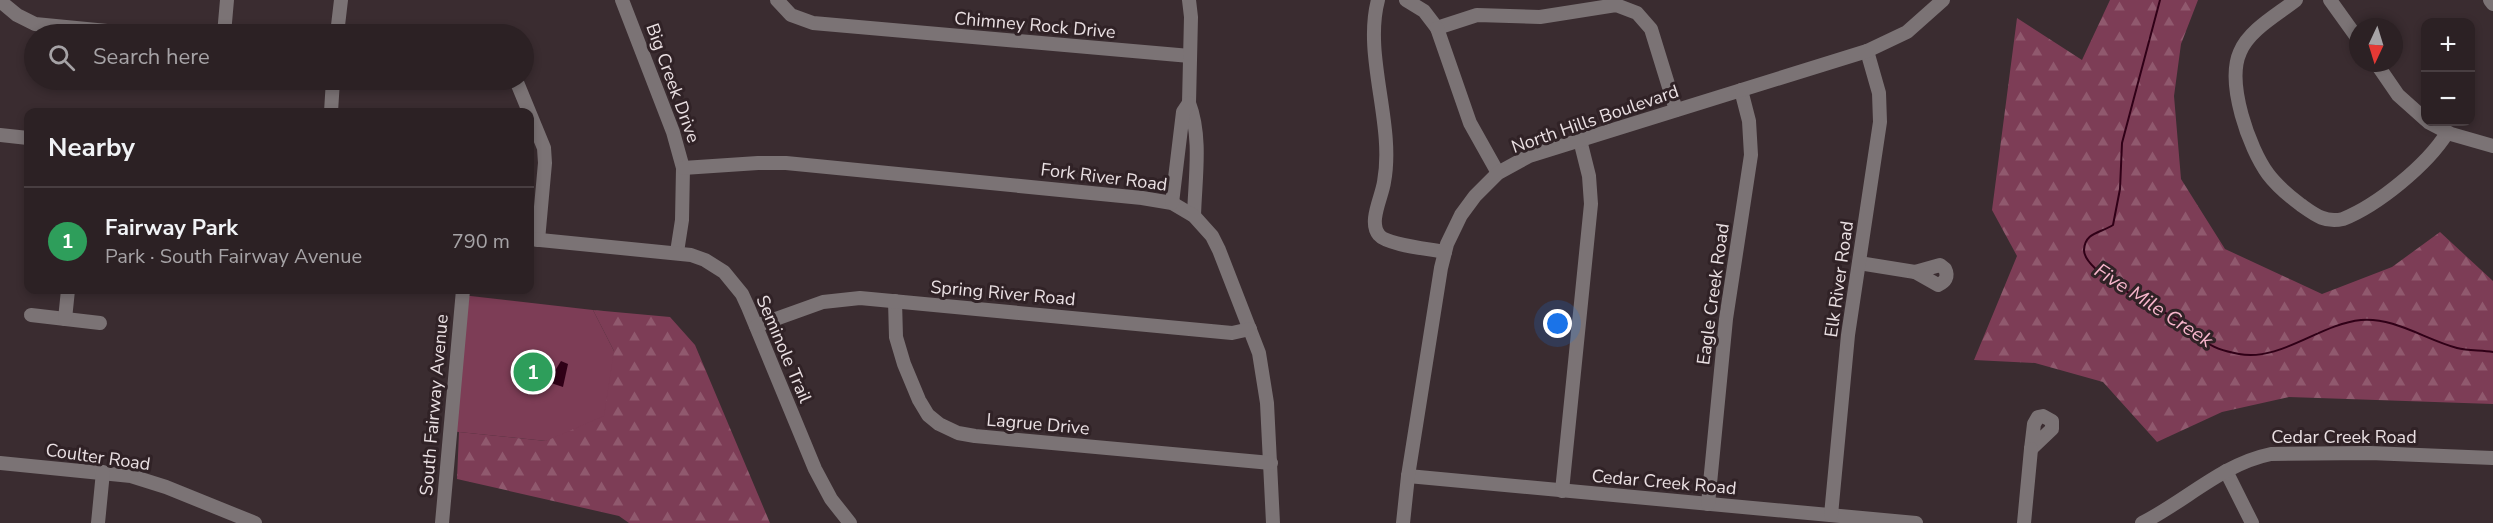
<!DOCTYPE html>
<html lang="en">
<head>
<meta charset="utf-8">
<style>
	body { margin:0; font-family:"Nunito Sans",sans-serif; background:#34292c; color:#f1f3f6 }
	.controls { position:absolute; right:18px; top:18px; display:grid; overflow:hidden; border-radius:12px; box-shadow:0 3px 9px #0003 }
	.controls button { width:54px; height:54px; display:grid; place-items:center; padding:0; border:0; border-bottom:2px solid #483e41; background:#2c2124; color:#f1f3f6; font:30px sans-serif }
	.compass { position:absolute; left:2349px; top:18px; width:54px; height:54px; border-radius:50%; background:#2c2124; box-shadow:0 3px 9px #0003; rotate:184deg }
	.you { position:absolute; left:1558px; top:324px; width:21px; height:21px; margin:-15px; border:4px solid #fff; border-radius:50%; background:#1a73e8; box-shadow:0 0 0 9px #1a73e833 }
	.badge { display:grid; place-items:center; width:39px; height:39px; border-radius:50%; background:#03d5b6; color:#fff; font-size:20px; font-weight:700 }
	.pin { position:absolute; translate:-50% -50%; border:3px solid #fff; box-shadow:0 2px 6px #0006 }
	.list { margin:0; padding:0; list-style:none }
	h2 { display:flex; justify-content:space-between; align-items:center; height:78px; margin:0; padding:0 24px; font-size:26px }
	h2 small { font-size:20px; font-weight:400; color:#a6a3a6 }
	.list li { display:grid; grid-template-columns:39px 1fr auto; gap:18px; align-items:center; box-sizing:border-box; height:108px; padding:0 24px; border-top:2px solid #483e41 }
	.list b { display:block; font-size:22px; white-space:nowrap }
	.list p { margin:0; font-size:20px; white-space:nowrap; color:#a6a3a6 }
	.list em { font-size:20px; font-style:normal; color:#a6a3a6 }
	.icon { flex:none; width:33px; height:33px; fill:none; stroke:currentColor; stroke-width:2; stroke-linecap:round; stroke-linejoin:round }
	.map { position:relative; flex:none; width:2493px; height:523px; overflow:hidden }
	.search { position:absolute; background:#2c2124; box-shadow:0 3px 9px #0003; left:24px; top:24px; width:510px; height:66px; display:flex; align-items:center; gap:15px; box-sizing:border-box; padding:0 21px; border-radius:33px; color:#a6a3a6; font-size:22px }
	.panel { position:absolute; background:#2c2124; box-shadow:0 3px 9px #0003; left:24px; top:108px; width:510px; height:186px; border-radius:12px }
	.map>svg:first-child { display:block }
</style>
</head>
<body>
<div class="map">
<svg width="2493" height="523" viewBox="0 0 2493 523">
	<defs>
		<pattern id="forest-firs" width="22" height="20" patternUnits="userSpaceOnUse" patternTransform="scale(1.5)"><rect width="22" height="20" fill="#7d3d56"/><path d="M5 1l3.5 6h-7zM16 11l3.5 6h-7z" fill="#90596e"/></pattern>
	</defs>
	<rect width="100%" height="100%" fill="#3a2c30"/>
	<g fill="url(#forest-firs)">
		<path d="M2110,0H2198L2181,44L2174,96L2181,179L2225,249L2322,294L2392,267L2440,232L2493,281V404L2289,397L2222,412L2157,442L2103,382L2035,363L1974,360L2017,256L1992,210L2017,18L2082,60Z"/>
		<path d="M593,310L670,317L695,345L770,523H629L619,516L457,479L459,432L546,441L614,351Z"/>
	</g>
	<path fill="#7d3d56" d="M462,295L593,310L614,351L604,416L546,441L449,431Z"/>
	<path fill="#300017" d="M561,361L568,364L563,387L548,382Z"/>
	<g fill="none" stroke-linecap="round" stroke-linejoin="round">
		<path stroke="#300017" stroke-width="2" d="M2160,0L2122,143L2120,189L2113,225C2101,233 2085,232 2084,250C2084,274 2164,312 2185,323C2193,327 2198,336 2205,341C2213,348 2228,352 2239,354C2280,362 2320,324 2361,320C2394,317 2426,340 2457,348C2468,351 2481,350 2493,352"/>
		<g stroke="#7b7375" stroke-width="14">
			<path d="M622,0L673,132L683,168L682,220L677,252"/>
			<path d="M777,0L791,15L813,23L1190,56"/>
			<path d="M1189,0L1191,17L1189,103C1202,137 1195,179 1194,216"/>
			<path d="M1378,0C1363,56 1395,124 1384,182C1382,197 1368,222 1379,235C1387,245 1431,249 1445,252"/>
			<path d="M1406,0L1424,11L1437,28L1477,15L1540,17L1616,5L1637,13L1651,29L1676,110"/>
			<path d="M2296,0C2277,15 2249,30 2240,52C2226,83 2249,148 2268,174C2277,186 2289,196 2301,205C2315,215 2325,223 2343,219C2378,205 2427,165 2447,133"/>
			<path d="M2330,0L2358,39"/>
			<path d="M2490,0L2493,4"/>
			<path d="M0,1L17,15L35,24L138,34"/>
			<path d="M1437,28L1470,123L1498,173"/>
			<path d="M224,34L227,0"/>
			<path d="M337,34L341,0"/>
			<path d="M2376,63L2398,95L2426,120"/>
			<path d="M516,80L544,148L545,163L538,240"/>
			<path d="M331,112L333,80"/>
			<path d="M2428,122L2451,134L2493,146"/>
			<path d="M0,135L28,138"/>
			<path d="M683,168L758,163H786L1142,198L1172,203L1194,216L1212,236L1219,250L1259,353L1267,403L1273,523"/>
			<path d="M1172,203L1183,112L1189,103"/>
			<path d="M530,239L691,255L705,260L724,272L742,294L748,307L815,469L831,499L850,523"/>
			<path d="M1859,263L1915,272"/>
			<path d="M1940,265L1945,269C1949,277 1945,282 1938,285L1915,272Z"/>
			<path d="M895,301L896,337L904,364L919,400L928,415L939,424L958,433L975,436L1271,463"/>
			<path d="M31,315L100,323"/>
			<path d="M65,319L68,290"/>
			<path d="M756,326L823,302L860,298L1232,333L1250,329"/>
			<path d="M2043,416L2052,421V429L2031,449L2034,424L2038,417Z"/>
			<path d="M0,463L131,476L166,487L255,523"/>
			<path d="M2226,471L2252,523"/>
			<path d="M1408,476L1916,523"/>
			<path d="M1562,491L1591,204L1589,176L1580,140"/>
			<path d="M1708,504L1726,319L1751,155L1749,121L1741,90"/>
			<path d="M1831,515L1848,335L1880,122L1879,93L1867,51"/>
			<path d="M98,523L103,472"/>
			<path d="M442,523L463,290"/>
			<path d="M1403,523L1408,476L1441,268L1447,244L1461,215L1475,196L1498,173L1529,156L1867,51L1907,32L1943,0"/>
			<path d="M2024,523L2031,449"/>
			<path d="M2142,523C2186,501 2222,464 2271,454L2370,453L2493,458"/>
		</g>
	</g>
	<g text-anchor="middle" stroke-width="6" stroke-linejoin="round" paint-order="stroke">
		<g font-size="18" fill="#eae0e3" stroke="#302226">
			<text transform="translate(1035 25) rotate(5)" y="6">Chimney Rock Drive</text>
			<text transform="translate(673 83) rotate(70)" y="6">Big Creek Drive</text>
			<text transform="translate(1595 119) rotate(-19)" y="6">North Hills Boulevard</text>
			<text transform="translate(1104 177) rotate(7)" y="6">Fork River Road</text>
			<text transform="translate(1839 279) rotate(-82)" y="6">Elk River Road</text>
			<text transform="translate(1003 293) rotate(5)" y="6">Spring River Road</text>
			<text transform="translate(1713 294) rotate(-82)" y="6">Eagle Creek Road</text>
			<text transform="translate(784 349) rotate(67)" y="6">Seminole Trail</text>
			<text transform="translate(434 405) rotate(-85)" y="6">South Fairway Avenue</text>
			<text transform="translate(1038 424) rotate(5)" y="6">Lagrue Drive</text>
			<text x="2344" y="443">Cedar Creek Road</text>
			<text transform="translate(98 457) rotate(8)" y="6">Coulter Road</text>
			<text transform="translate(1664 482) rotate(5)" y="6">Cedar Creek Road</text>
		</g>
		<g font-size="20" font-style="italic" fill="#f7b6cc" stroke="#302226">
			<text transform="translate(2154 305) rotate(33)" y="7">Five Mile Creek</text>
		</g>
	</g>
</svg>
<div class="controls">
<button>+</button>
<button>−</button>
</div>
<svg class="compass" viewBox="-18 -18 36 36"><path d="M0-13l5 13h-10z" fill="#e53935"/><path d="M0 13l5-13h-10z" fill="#a6a3a6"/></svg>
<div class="you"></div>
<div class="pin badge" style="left:533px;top:372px;background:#2e9e5b">1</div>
<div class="search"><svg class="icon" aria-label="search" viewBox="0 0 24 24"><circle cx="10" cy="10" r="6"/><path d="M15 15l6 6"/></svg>Search here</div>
<section class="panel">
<h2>Nearby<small></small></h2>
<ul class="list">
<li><span class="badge" style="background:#2e9e5b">1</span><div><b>Fairway Park</b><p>Park · South Fairway Avenue</p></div><em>790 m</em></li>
</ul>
</section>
</div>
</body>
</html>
